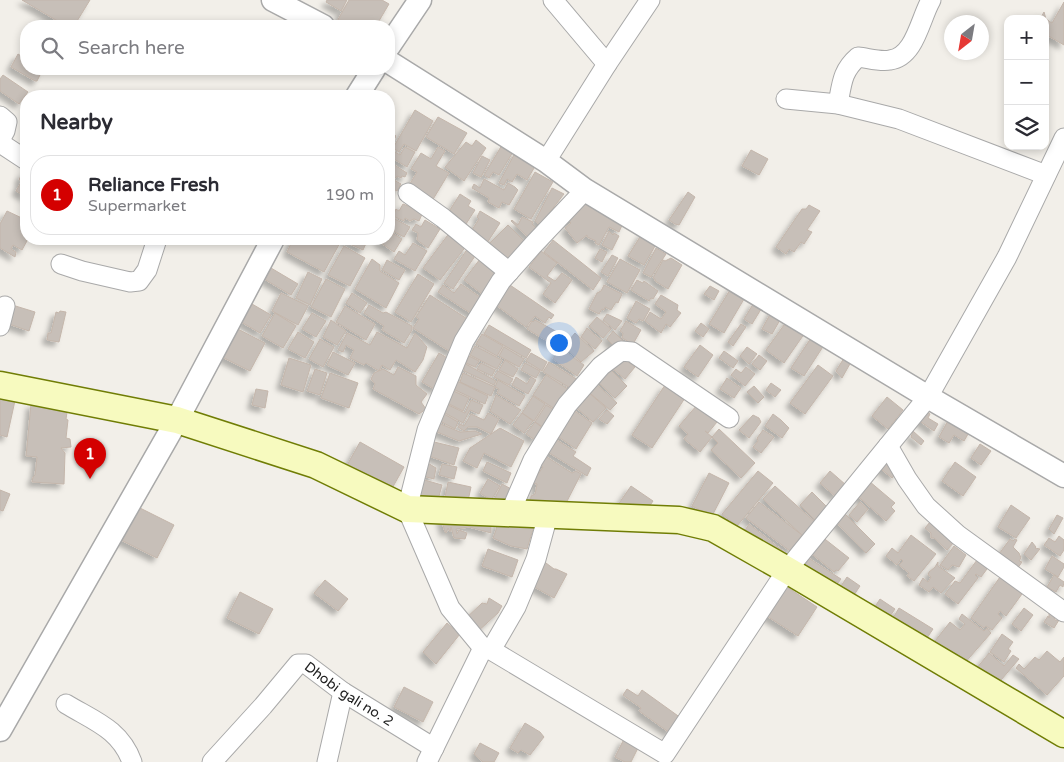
<!DOCTYPE html>
<html lang="en">
<head>
<meta charset="utf-8">
<style>
	body { margin:0; font-family:"Varela Round",sans-serif; background:#f2f2f3; color:#2b2b33 }
	.controls { position:absolute; right:15px; top:15px; display:grid; overflow:hidden; border-radius:10px; box-shadow:0 2px 8px #0003 }
	.controls button { width:45px; height:45px; display:grid; place-items:center; padding:0; border:0; border-bottom:1px solid #e1e1e2; background:#fff; color:#2b2b33; font:25px sans-serif }
	.compass { position:absolute; left:944px; top:15px; width:45px; height:45px; border-radius:50%; background:#fff; box-shadow:0 2px 8px #0003; rotate:211deg }
	.you { position:absolute; left:558px; top:342px; width:18px; height:18px; margin:-12px; border:4px solid #fff; border-radius:50%; background:#1a73e8; box-shadow:0 0 0 8px #1a73e833 }
	.badge { display:grid; place-items:center; width:32px; height:32px; border-radius:50%; background:#d40000; color:#fff; font-size:16px; font-weight:700 }
	.pin { position:absolute; translate:-50% -41px; filter:drop-shadow(0 1px 2px #0008) }
	.pin::after { content:''; position:absolute; top:26px; width:18px; height:15px; background:inherit; clip-path:polygon(0 0,100% 0,50% 100%) }
	.list { margin:0; padding:0; list-style:none }
	h2 { display:flex; justify-content:space-between; align-items:center; height:65px; margin:0; padding:0 20px; font-size:21px }
	h2 small { font-size:16px; font-weight:400; color:#7c7c81 }
	.list li { display:grid; grid-template-columns:32px 1fr auto; gap:15px; align-items:center; box-sizing:border-box; height:80px; margin:0 10px 10px; padding:0 10px; border:1px solid #e1e1e2; border-radius:20px }
	.list b { display:block; font-size:19px; white-space:nowrap }
	.list p { margin:0; font-size:16px; white-space:nowrap; color:#7c7c81 }
	.list em { font-size:16px; font-style:normal; color:#7c7c81 }
	.icon { flex:none; width:28px; height:28px; fill:none; stroke:currentColor; stroke-width:2; stroke-linecap:round; stroke-linejoin:round }
	.map { position:relative; flex:none; width:1064px; height:762px; overflow:hidden }
	.search { position:absolute; background:#fff; box-shadow:0 2px 8px #0003; left:20px; top:20px; width:375px; height:55px; display:flex; align-items:center; gap:12px; box-sizing:border-box; padding:0 18px; border-radius:20px; color:#7c7c81; font-size:19px }
	.panel { position:absolute; background:#fff; box-shadow:0 2px 8px #0003; left:20px; top:90px; width:375px; height:155px; border-radius:20px }
	.map>svg:first-child { display:block }
</style>
</head>
<body>
<div class="map">
<svg width="1064" height="762" viewBox="0 0 1064 762">
	<defs>
		<filter id="shadow"><feDropShadow dx="-4.5" dy="4.5" stdDeviation="2.5" flood-color="#0004"/></filter>
	</defs>
	<rect width="100%" height="100%" fill="#f2efe9"/>
	<g fill="#c7bfb8" stroke="#c4b6ab" filter="url(#shadow)">
		<path d="M22,0H90L74,26H66Z"/>
		<path d="M327,0H347L341,11L326,2Z"/>
		<path d="M349,0H382L389,4L376,26H353L350,24L349,26L345,24L343,26L336,23Z"/>
		<path d="M1064,2V45L1045,34V19H1040L1044,12L1046,19L1052,23Z"/>
		<path d="M18,54L26,59V69H43L37,81H35L11,67Z"/>
		<path d="M3,75L28,92L19,104L0,91V79Z"/>
		<path d="M415,110L433,121L416,151L404,144L399,152L393,148Z"/>
		<path d="M438,117L467,133L454,154L426,137Z"/>
		<path d="M389,132L396,136L389,151Z"/>
		<path d="M476,140L486,148L464,181L445,167L466,142L472,146Z"/>
		<path d="M502,145L513,152L499,175L493,172L489,178L484,175Z"/>
		<path d="M405,147L415,152L407,167L389,156L392,150L400,155Z"/>
		<path d="M438,147L445,151L436,166L449,173L432,201L408,187L417,172L411,169L421,153L431,159Z"/>
		<path d="M751,150L768,159L759,175L742,166Z"/>
		<path d="M516,151L537,163L527,180L517,174L512,182L507,179L504,185L499,183Z"/>
		<path d="M482,156L490,160L481,177L473,173Z"/>
		<path d="M393,164L407,173L405,177L402,176L401,178L397,176L396,178L389,173Z"/>
		<path d="M24,172L26,173V197L16,191L21,182L19,179Z"/>
		<path d="M535,172L553,182L531,219L514,209Z"/>
		<path d="M389,177L401,184L397,191L389,187Z"/>
		<path d="M484,179L504,190L508,183L515,187L518,190L509,205L502,202L499,208L488,202L489,198L472,188L474,184L480,188Z"/>
		<path d="M552,188L564,194L550,212L554,215L545,229L535,221Z"/>
		<path d="M688,192L695,197L679,225L675,224L669,220Z"/>
		<path d="M460,194L471,201L468,206L475,210L466,224L448,213Z"/>
		<path d="M580,202L605,206L624,221L619,232L609,227L599,245L595,243L596,241L587,237V235L577,243L565,228L571,223L565,216Z"/>
		<path d="M403,204L423,212L419,221L414,219L410,221L405,218L404,221L393,216L396,209L399,211Z"/>
		<path d="M809,205L820,211L807,230L812,232L804,244L801,242L794,252L789,249L786,254L776,247L802,209H806Z"/>
		<path d="M7,211L26,220V239H28L22,250L13,245L11,249L16,252L15,257L0,248V224Z"/>
		<path d="M480,211L500,223L487,243L470,233L479,219L477,217Z"/>
		<path d="M391,217L410,227L404,237L389,229V221Z"/>
		<path d="M522,217L533,222L532,224L538,230L530,239L511,221L512,220L518,225Z"/>
		<path d="M425,220L440,229L428,248L417,240L418,233L412,230L416,224L421,227Z"/>
		<path d="M508,225L528,245L506,267L486,247Z"/>
		<path d="M389,231L402,239L394,252L378,241L379,239H389Z"/>
		<path d="M609,231L613,235L614,233L619,236L612,250L602,245Z"/>
		<path d="M450,232L467,245L440,280L423,268Z"/>
		<path d="M643,232L658,241L644,265L628,256Z"/>
		<path d="M293,239H337L341,241L324,272L287,252Z"/>
		<path d="M344,239H368L363,250L343,241Z"/>
		<path d="M553,240L601,278L593,290L544,252Z"/>
		<path d="M413,243L427,251L415,271L394,259L399,251L405,255Z"/>
		<path d="M344,246L365,258L350,286L328,275Z"/>
		<path d="M468,248L477,253L453,289L444,283Z"/>
		<path d="M656,248L666,254L651,277L643,273Z"/>
		<path d="M600,249L607,252L602,262L595,258Z"/>
		<path d="M541,251L557,263L547,276L555,281L562,273L572,280L555,303L543,294L551,283L529,267Z"/>
		<path d="M612,255L618,258L608,276L601,272Z"/>
		<path d="M671,258L682,265L668,289L655,281V279L653,278L663,260L665,261Z"/>
		<path d="M372,259L380,265V271L399,283L386,308L355,289Z"/>
		<path d="M480,259L500,274L486,297L464,280Z"/>
		<path d="M620,259L640,270L627,293L607,282Z"/>
		<path d="M387,260L405,270L399,280L382,270Z"/>
		<path d="M271,268L298,284L291,295L264,279Z"/>
		<path d="M308,272L322,279L310,305L296,298Z"/>
		<path d="M418,274L434,284L411,322L395,312Z"/>
		<path d="M326,279L345,289L331,317L311,307Z"/>
		<path d="M637,280L643,283L644,281L658,291L653,299L651,298L649,301L631,290Z"/>
		<path d="M507,283L554,315L551,319L549,317L545,323L535,316L526,327L493,303Z"/>
		<path d="M461,284L486,301L475,316L438,292L443,285L454,293Z"/>
		<path d="M604,285L622,294L618,303L616,302L611,310L605,307L604,310L602,309L599,314L589,309L597,293L601,291Z"/>
		<path d="M733,285L747,294L724,333L709,324Z"/>
		<path d="M710,286L719,291L714,300L704,294Z"/>
		<path d="M281,293L308,306L298,325L272,311Z"/>
		<path d="M352,293L367,303L360,313L346,303Z"/>
		<path d="M430,295L469,320L452,353L413,328L419,319L416,317Z"/>
		<path d="M661,295L678,305L677,310L681,313L670,327L666,324L661,333L645,321L650,312L661,319L666,312L655,304Z"/>
		<path d="M636,301L650,309L643,321L639,319L636,323L627,318Z"/>
		<path d="M755,301L763,306L752,324L744,319Z"/>
		<path d="M9,304L35,312L29,331L3,322Z"/>
		<path d="M252,304L271,315L260,333L241,322Z"/>
		<path d="M369,305L383,313L386,312L412,326V330L404,343L382,330L384,326L364,313Z"/>
		<path d="M345,306L375,324L366,340L336,322Z"/>
		<path d="M774,307L784,313L772,334L762,329Z"/>
		<path d="M60,311L66,312L59,342L47,340L48,333H51L56,312L59,313Z"/>
		<path d="M275,313L296,326L283,348L262,336Z"/>
		<path d="M312,313L326,321L316,337L302,329Z"/>
		<path d="M607,314L622,321L615,330L603,320Z"/>
		<path d="M597,317L611,329L603,338L589,326Z"/>
		<path d="M789,318L807,330L784,363L766,350Z"/>
		<path d="M331,320L346,331L337,345L323,337Z"/>
		<path d="M535,320L563,335L560,340L556,337L552,344L527,329L532,321L533,322Z"/>
		<path d="M626,321L641,330L633,344L622,338L623,333L620,331Z"/>
		<path d="M701,323L709,329L703,337L695,331Z"/>
		<path d="M741,324L746,327L733,346L728,342Z"/>
		<path d="M489,325L531,350L526,358L484,334Z"/>
		<path d="M232,326L265,343L250,371L218,355Z"/>
		<path d="M587,328L602,341L595,349L581,337Z"/>
		<path d="M613,331L623,341L616,348L607,339Z"/>
		<path d="M298,332L314,342L305,358L288,349Z"/>
		<path d="M377,332L407,348L415,333L427,347L423,360L415,372L396,360L390,370L382,365L379,371L366,363L364,365L350,358L354,350L346,345L343,352L338,350L347,333L370,345Z"/>
		<path d="M575,333L594,351L581,362L564,346Z"/>
		<path d="M482,334L503,346L497,356L476,344Z"/>
		<path d="M813,335L826,342L804,376L791,368Z"/>
		<path d="M320,339L334,347L323,367L309,359Z"/>
		<path d="M700,345L713,355L698,377L684,367Z"/>
		<path d="M475,346L502,360L497,369L470,355Z"/>
		<path d="M504,347L524,359L519,367L499,356Z"/>
		<path d="M747,347L757,354L749,364L740,356Z"/>
		<path d="M560,348L584,365L577,376L553,359Z"/>
		<path d="M724,351L738,361L733,368L719,358Z"/>
		<path d="M333,352L355,363L348,375L327,365Z"/>
		<path d="M439,353L454,362L436,390L422,382Z"/>
		<path d="M531,353L547,362L542,371L526,361Z"/>
		<path d="M759,355L767,361L760,370L752,364Z"/>
		<path d="M469,356L479,361L475,367L466,363Z"/>
		<path d="M622,357L635,367L625,379L608,365Z"/>
		<path d="M289,358L311,365L303,392L281,385Z"/>
		<path d="M844,358L851,362L842,378L836,371Z"/>
		<path d="M505,360L518,369L513,377L499,370Z"/>
		<path d="M549,362L578,380L572,389L543,372Z"/>
		<path d="M464,363L496,381L494,385L464,371Z"/>
		<path d="M481,363L495,370L492,376L477,369Z"/>
		<path d="M525,363L540,371L536,378L521,370Z"/>
		<path d="M605,364L627,386L615,398L598,382Z"/>
		<path d="M818,365L833,376L805,414L790,403Z"/>
		<path d="M398,367L416,376V385L427,394L421,402L426,409L419,414L373,389L375,384L371,379L374,373L383,369L394,375Z"/>
		<path d="M746,367L755,374L745,386L731,375L736,369L741,373Z"/>
		<path d="M315,369L327,373L320,395L307,391Z"/>
		<path d="M498,371L513,379L509,385L494,377Z"/>
		<path d="M330,373L358,383L349,408L321,398Z"/>
		<path d="M463,373L495,387L491,396L460,382Z"/>
		<path d="M546,375L571,391L558,411L533,395Z"/>
		<path d="M516,377L527,384L531,377L536,380L528,394L512,385Z"/>
		<path d="M727,378L741,388L734,398L720,389Z"/>
		<path d="M498,380L525,396L519,406L497,393L499,389L495,387Z"/>
		<path d="M457,381L488,396L485,404L453,389Z"/>
		<path d="M593,381L617,403L610,410L585,389Z"/>
		<path d="M771,383L781,390L775,397L766,390Z"/>
		<path d="M665,385L685,398L652,448L632,435Z"/>
		<path d="M754,386L764,397L758,403L747,392Z"/>
		<path d="M256,389L268,391L265,408L252,405Z"/>
		<path d="M449,389L469,398L463,411L443,401Z"/>
		<path d="M586,390L606,408L593,422L573,405Z"/>
		<path d="M0,393L16,396L7,437L0,435Z"/>
		<path d="M496,395L521,410L510,424L490,411Z"/>
		<path d="M533,396L545,404L534,421L522,413Z"/>
		<path d="M887,397L903,410L888,429L872,416Z"/>
		<path d="M471,400L483,405L479,414L470,410L463,423L438,409L442,402L465,413Z"/>
		<path d="M31,404L68,406L66,419L68,420L66,438L70,439L71,447L61,448L65,453L64,484L32,482L33,477L35,475L37,457L26,456Z"/>
		<path d="M546,405L556,411L543,427L535,422Z"/>
		<path d="M697,405L717,422L708,433L705,431L712,437L700,452L684,439L688,434L679,426Z"/>
		<path d="M569,407L592,423L576,449L553,433Z"/>
		<path d="M607,410L614,416L607,424L599,419Z"/>
		<path d="M924,410L930,414L928,418L938,424L934,431L918,420Z"/>
		<path d="M439,411L458,422L455,429L434,418Z"/>
		<path d="M488,413L499,419L491,434L477,427H468L464,431L458,427L460,424L464,426L471,414L484,420Z"/>
		<path d="M522,413L533,421L524,433L513,425Z"/>
		<path d="M773,414L781,420L789,428L782,438L765,426Z"/>
		<path d="M753,415L759,418L761,422L749,438L739,430Z"/>
		<path d="M950,417L971,429L964,441L954,435L949,443L939,437Z"/>
		<path d="M436,422L460,432L475,431L482,434L459,441L432,430Z"/>
		<path d="M535,422L544,429L535,440L526,434Z"/>
		<path d="M500,428L524,441L511,467L484,453L477,468L463,461L470,448Z"/>
		<path d="M719,429L755,463L741,478L711,450L718,443L712,437Z"/>
		<path d="M763,430L774,437L761,453L753,447L758,441L757,438Z"/>
		<path d="M913,431L924,441L921,445L911,437Z"/>
		<path d="M552,437L576,452L573,456L591,468L587,476L546,451Z"/>
		<path d="M426,440L459,448L454,465L423,454Z"/>
		<path d="M360,442L404,467L390,492L346,467Z"/>
		<path d="M980,444L991,451L981,465L971,458Z"/>
		<path d="M542,454L572,473L576,471L581,474L564,507L530,503L531,496L535,494L537,484L529,482L530,478L536,477L543,467L536,463Z"/>
		<path d="M883,456L900,469L892,478L876,465Z"/>
		<path d="M423,460L436,468L434,479L419,475Z"/>
		<path d="M487,462L511,473L507,483L483,471Z"/>
		<path d="M955,462L976,477L963,496L942,481Z"/>
		<path d="M442,464L457,467L454,479L439,475Z"/>
		<path d="M758,471L773,483L737,526L722,514Z"/>
		<path d="M830,471L846,485L836,497L820,483Z"/>
		<path d="M709,473L729,483L712,516L692,506Z"/>
		<path d="M421,479L442,485L438,500L417,494Z"/>
		<path d="M488,479L500,486L491,500L480,493Z"/>
		<path d="M869,481L895,503L891,507L895,511L886,521L854,493Z"/>
		<path d="M448,482L471,487L468,501L445,497Z"/>
		<path d="M502,484L513,490L506,502H493Z"/>
		<path d="M631,486L653,501L643,516L615,509Z"/>
		<path d="M775,486L815,522L803,536L763,499Z"/>
		<path d="M0,490L10,494L3,511L0,510Z"/>
		<path d="M812,492L828,508L816,521L800,505Z"/>
		<path d="M759,502L802,535L790,551L746,518Z"/>
		<path d="M860,502L868,509L857,522L849,515Z"/>
		<path d="M134,505L174,525L157,558L117,538Z"/>
		<path d="M1011,505L1030,518L1016,538L998,527Z"/>
		<path d="M839,508L875,544L866,553L831,517Z"/>
		<path d="M1057,515L1063,518L1054,534L1049,529Z"/>
		<path d="M441,518L491,520V533L469,527L456,529L457,534L459,530L467,533L465,539L454,538L451,527L450,532L448,528L446,533L445,532Z"/>
		<path d="M497,522L534,526L527,549L511,546L493,538L496,530Z"/>
		<path d="M930,522L934,524L956,540L947,550L934,538H931V533L925,528Z"/>
		<path d="M749,524L787,554L785,559L744,532Z"/>
		<path d="M911,535L936,554L914,581L907,576L909,573L899,565L903,561L901,559L897,565L886,556L892,548L898,553Z"/>
		<path d="M821,536L849,558L838,571L836,570L834,572L808,551Z"/>
		<path d="M1059,536L1064,540V550L1060,556L1044,545L1049,538L1055,542Z"/>
		<path d="M1010,539L1013,541L1015,539L1017,540L1013,547L1019,553L1021,558L1019,561L1022,562L1015,572L996,558Z"/>
		<path d="M1032,542L1036,547L1035,548L1040,549L1031,560L1024,554Z"/>
		<path d="M954,546L966,555L959,567L952,565L948,570L940,565Z"/>
		<path d="M488,549L518,560L512,577L482,566Z"/>
		<path d="M1052,556L1064,564V567L1058,577L1045,569Z"/>
		<path d="M807,557L841,579L838,583L836,581L829,590L799,566Z"/>
		<path d="M542,560L554,569H556L567,574L554,598L529,584Z"/>
		<path d="M977,560L987,567V569L981,577L976,574L975,575L978,578L958,604L945,594L955,581L960,583Z"/>
		<path d="M938,562V566L955,578L941,593L933,587L929,592L919,585L923,578L928,582L931,577L928,575L929,572L935,567Z"/>
		<path d="M1054,575L1064,582L1063,587L1060,585L1056,592L1047,587Z"/>
		<path d="M847,577L860,586L850,601L837,592Z"/>
		<path d="M1000,577L1022,594L1006,616L1000,611L998,614L1002,618L992,630L986,626L984,628L971,618Z"/>
		<path d="M325,580L348,599L338,611L314,593Z"/>
		<path d="M781,583L817,607L798,636L762,613Z"/>
		<path d="M240,592L273,609L259,634L227,618Z"/>
		<path d="M489,598L502,606L498,613L476,633L464,620L482,603L487,604Z"/>
		<path d="M880,599L895,609L888,619L870,614Z"/>
		<path d="M899,608L933,629L923,644L890,623Z"/>
		<path d="M1024,608L1033,615L1021,631L1012,624Z"/>
		<path d="M1049,613L1053,615L1055,620H1059L1054,628L1044,622L1048,616L1049,618Z"/>
		<path d="M962,614L984,631L987,628L991,633L963,665L931,646L950,622L960,630L965,624L959,619Z"/>
		<path d="M447,623L460,634L436,664L423,652Z"/>
		<path d="M1002,634L1013,642L1008,649L1011,651L1004,662L990,652Z"/>
		<path d="M1047,651L1060,662L1064,657V676L1047,695L1016,668L1019,664L1024,669L1035,657L1039,660Z"/>
		<path d="M989,653L1004,666L1013,655L1019,659L996,686L976,669Z"/>
		<path d="M404,687L433,702L423,722L394,707Z"/>
		<path d="M627,689L638,696L642,690L681,718L670,733L639,711L641,708L623,695Z"/>
		<path d="M525,723L540,732L544,737L530,755L521,750L518,753L510,748Z"/>
		<path d="M624,739L639,746L631,762H625L615,757Z"/>
		<path d="M480,743L499,753L494,762H483L474,754Z"/>
	</g>
	<g fill="none" stroke-linecap="round" stroke-linejoin="round">
		<defs>
			<g id="minor">
				<path d="M553,0L607,64"/>
				<path d="M786,99L838,104L899,119L1046,175"/>
				<path d="M838,104C842,83 842,71 858,57C868,58 880,62 890,60C915,57 920,19 931,0"/>
				<path d="M0,116L7,122L5,131L0,140"/>
				<path d="M0,143L26,160"/>
				<path d="M546,161L607,64L650,0"/>
				<path d="M585,190L533,245L501,281L464,341L427,430L407,509L450,608L483,648L491,650L665,754L787,570L928,397L1007,257L1064,138"/>
				<path d="M408,193L443,218L509,272"/>
				<path d="M61,264L82,271L130,282L139,281L147,270L157,239"/>
				<path d="M0,326L5,306"/>
				<path d="M888,446L907,479L926,506L958,535L1064,612"/>
				<path d="M510,513L533,460L567,405L601,366L621,351L632,352L729,418"/>
				<path d="M491,650L516,607L536,559L548,515"/>
				<path d="M66,704C94,721 120,729 132,762"/>
				<path id="s1" d="M212,762L263,706L298,664H306L343,692L434,748"/>
				<path d="M327,762L343,692"/>
				<path d="M427,762L483,648"/>
			</g>
			<g id="tertiary">
				<path d="M273,0L323,26"/>
				<path d="M389,46L420,0"/>
				<path d="M389,62L546,161L585,190L928,397L1064,476"/>
				<path d="M357,96L374,69"/>
				<path d="M0,730L177,420L273,239"/>
			</g>
			<path id="secondary" d="M0,385L177,420L316,465L407,509L679,520L713,528L787,570L1064,734"/>
		</defs>
		<use href="#minor" stroke="#a9a9a9" stroke-width="21"/>
		<use href="#tertiary" stroke="#a9a9a9" stroke-width="25"/>
		<use href="#secondary" stroke="#707d05" stroke-width="29"/>
		<use href="#minor" stroke="#fff" stroke-width="19"/>
		<use href="#tertiary" stroke="#fff" stroke-width="22"/>
		<use href="#secondary" stroke="#f7fabf" stroke-width="26"/>
	</g>
	<g text-anchor="middle" stroke-width="5" stroke-linejoin="round" paint-order="stroke">
		<g font-size="14" fill="#222" stroke="#fff">
			<text dy="5" stroke="none"><textPath href="#s1" startOffset="191">Dhobi gali no. 2</textPath></text>
		</g>
	</g>
</svg>
<div class="controls">
<button>+</button>
<button>−</button>
<button><svg class="icon" aria-label="layers" viewBox="0 0 24 24"><path d="M12 4l9 5-9 5-9-5zM3 14l9 5 9-5"/></svg></button>
</div>
<svg class="compass" viewBox="-18 -18 36 36"><path d="M0-13l5 13h-10z" fill="#e53935"/><path d="M0 13l5-13h-10z" fill="#7c7c81"/></svg>
<div class="you"></div>
<div class="pin badge" style="left:90px;top:479px">1</div>
<div class="search"><svg class="icon" aria-label="search" viewBox="0 0 24 24"><circle cx="10" cy="10" r="6"/><path d="M15 15l6 6"/></svg>Search here</div>
<section class="panel">
<h2>Nearby<small></small></h2>
<ul class="list">
<li><span class="badge">1</span><div><b>Reliance Fresh</b><p>Supermarket</p></div><em>190 m</em></li>
</ul>
</section>
</div>
</body>
</html>
